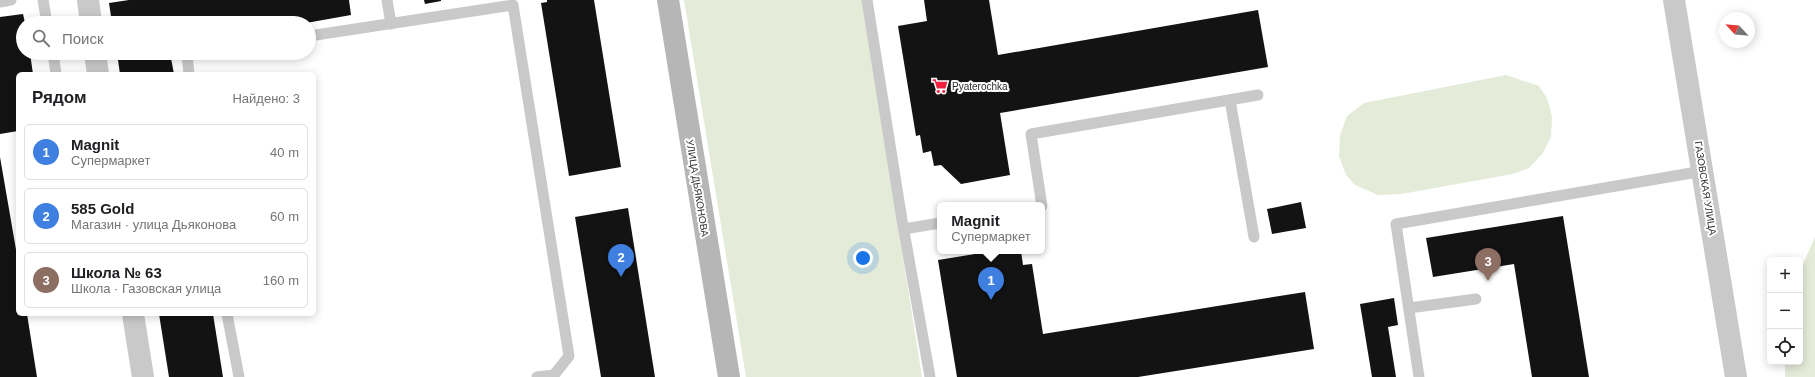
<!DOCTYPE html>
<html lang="ru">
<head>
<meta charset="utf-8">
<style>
	body { margin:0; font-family:Arial,sans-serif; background:#f2f2f2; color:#202124 }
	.controls { position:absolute; right:12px; bottom:12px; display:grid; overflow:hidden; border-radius:6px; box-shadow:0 2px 10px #0003 }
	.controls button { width:36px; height:36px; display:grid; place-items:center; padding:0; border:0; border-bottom:1px solid #e0e0e0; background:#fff; color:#202124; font:20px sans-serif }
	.compass { position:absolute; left:1719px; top:12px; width:36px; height:36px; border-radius:50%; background:#fff; box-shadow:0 2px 10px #0003; rotate:296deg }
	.you { position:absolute; left:863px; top:258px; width:14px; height:14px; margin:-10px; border:3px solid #fff; border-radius:50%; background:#1a73e8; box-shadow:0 0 0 6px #1a73e833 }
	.badge { display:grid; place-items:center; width:26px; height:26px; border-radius:50%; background:#f1203f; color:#fff; font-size:13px; font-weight:700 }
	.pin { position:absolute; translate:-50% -33px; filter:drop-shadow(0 1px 2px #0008) }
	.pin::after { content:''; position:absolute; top:21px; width:14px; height:12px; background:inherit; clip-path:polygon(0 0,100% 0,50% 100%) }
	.popup { position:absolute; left:937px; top:202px; width:108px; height:52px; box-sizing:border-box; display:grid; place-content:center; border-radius:6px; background:#fff; filter:drop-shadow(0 1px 3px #0005); font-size:13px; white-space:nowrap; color:#757577 }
	.popup b { font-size:15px; color:#202124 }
	.popup::after { content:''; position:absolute; left:50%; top:100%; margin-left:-8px; border:8px solid transparent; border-top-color:#fff }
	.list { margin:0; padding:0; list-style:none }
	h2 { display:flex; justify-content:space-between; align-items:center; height:52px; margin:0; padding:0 16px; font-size:17px }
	h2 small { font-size:13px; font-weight:400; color:#757577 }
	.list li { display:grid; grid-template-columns:26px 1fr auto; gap:12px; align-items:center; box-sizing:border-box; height:56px; margin:0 8px 8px; padding:0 8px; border:1px solid #e0e0e0; border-radius:6px }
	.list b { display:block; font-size:15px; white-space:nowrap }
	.list p { margin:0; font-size:13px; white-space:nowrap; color:#757577 }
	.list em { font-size:13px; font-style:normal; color:#757577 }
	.icon { flex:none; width:22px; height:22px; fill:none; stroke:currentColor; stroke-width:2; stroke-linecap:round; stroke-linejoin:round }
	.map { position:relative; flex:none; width:1815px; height:377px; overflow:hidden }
	.search { position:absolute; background:#fff; box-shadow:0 2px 10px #0003; left:16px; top:16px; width:300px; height:44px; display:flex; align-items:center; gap:10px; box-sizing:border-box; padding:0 14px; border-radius:22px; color:#757577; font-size:15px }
	.panel { position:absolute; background:#fff; box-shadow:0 2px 10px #0003; left:16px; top:72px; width:300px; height:244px; border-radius:6px }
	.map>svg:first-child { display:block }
</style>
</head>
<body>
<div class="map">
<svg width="1815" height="377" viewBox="0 0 1815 377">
	<rect width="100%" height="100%" fill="#fff"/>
	<g fill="#e4ebd8">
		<path d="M684,0H862L922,377H746Z"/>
		<path d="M1506,75L1539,86L1547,98L1552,117L1551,137L1543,153L1529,168L1513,174L1401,194L1378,195L1355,185L1346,175L1339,156L1340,135L1347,116L1364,103Z"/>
		<path d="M1815,237V377H1785V362H1800V271Z"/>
	</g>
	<g fill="#131313">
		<path d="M129,0H349L351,15L306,23H112L109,3Z"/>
		<path d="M424,0H441V1L425,4Z"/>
		<path d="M547,0H594L621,167L569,176L541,3L547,2Z"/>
		<path d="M924,0H989L998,55L1258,10L1268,67L1000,113L1010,175L961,184L941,165L934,166L931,151L923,153L920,135L916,136L898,26L927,21Z"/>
		<path d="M23,14L25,23H23V53H30L33,74H18V131L0,134V17Z"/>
		<path d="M117,53H170L174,74H120Z"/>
		<path d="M0,157L18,261V314H27L37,377H0Z"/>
		<path d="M1301,202L1306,228L1272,234L1267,209Z"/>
		<path d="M628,208L655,377H601L575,217Z"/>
		<path d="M1563,216L1589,377H1532L1514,264L1433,277L1426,238Z"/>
		<path d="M974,251H1021L1023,265L1032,264L1043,334L1305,292L1314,349L1138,377H957L938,260L975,254Z"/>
		<path d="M1394,298L1398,325L1388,327L1396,377H1372L1360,304Z"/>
		<path d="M159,314H213L223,377H169Z"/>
	</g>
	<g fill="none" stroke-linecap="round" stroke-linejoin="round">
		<g stroke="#c9c9c9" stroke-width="11">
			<path d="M43,0L47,23"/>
			<path d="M387,0L391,24"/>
			<path d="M867,0L902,220L930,377"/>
			<path d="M0,2L11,0"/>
			<path d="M309,36L513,5L569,356L554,375V377"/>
			<path d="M53,53L56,74"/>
			<path d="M189,74L187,55L201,53"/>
			<path d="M1230,100L1254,237"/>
			<path d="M1042,206L1031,134L1258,95"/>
			<path d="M904,229L940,223"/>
			<path d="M1409,308L1476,299"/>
			<path d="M227,314L239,377"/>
			<path d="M537,377L554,375"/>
			<path d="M1419,377L1396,224L1703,171"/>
		</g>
		<g stroke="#c9c9c9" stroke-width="22">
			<path d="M88,0L91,23"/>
			<path d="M1674,0L1736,377"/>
			<path d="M95,53L98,74"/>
			<path d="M133,314L143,377"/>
		</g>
		<path stroke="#b6b6b6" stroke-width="22" d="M668,0L729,377"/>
	</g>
	<defs>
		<symbol id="supermarket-bare" viewBox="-9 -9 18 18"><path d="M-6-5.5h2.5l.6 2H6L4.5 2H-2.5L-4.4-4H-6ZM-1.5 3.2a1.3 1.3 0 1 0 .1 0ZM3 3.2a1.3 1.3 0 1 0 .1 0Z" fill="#f1203f" stroke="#fff" stroke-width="2.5" paint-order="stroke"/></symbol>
	</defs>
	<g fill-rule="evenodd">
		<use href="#supermarket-bare" x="929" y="75" width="22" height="22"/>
	</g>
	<g text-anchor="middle" stroke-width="4" stroke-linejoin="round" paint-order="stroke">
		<g font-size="10" fill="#2c2c2c" stroke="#fff" text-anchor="start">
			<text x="952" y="90">Pyaterochka</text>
		</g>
		<g font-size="10" fill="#2c2c2c" stroke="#fff">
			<text transform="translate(698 188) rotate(81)" y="4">УЛИЦА ДЬЯКОНОВА</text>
			<text transform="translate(1706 188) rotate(81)" y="4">ГАЗОВСКАЯ УЛИЦА</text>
		</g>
	</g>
</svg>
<div class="controls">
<button>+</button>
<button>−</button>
<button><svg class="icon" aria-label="locate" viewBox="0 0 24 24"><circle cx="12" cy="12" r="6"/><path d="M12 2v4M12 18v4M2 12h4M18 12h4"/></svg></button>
</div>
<svg class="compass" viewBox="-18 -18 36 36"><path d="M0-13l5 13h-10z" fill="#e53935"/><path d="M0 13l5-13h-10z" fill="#757577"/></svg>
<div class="you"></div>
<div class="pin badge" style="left:991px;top:300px;background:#3f7fe0">1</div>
<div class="popup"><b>Magnit</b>Супермаркет</div>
<div class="pin badge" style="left:621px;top:277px;background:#3f7fe0">2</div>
<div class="pin badge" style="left:1488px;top:281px;background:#8d6e63">3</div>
<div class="search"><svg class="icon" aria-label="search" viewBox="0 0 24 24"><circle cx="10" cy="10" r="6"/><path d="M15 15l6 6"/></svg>Поиск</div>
<section class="panel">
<h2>Рядом<small>Найдено: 3</small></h2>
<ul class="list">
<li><span class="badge" style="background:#3f7fe0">1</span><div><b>Magnit</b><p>Супермаркет</p></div><em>40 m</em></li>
<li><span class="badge" style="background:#3f7fe0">2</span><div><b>585 Gold</b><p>Магазин · улица Дьяконова</p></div><em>60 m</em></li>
<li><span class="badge" style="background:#8d6e63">3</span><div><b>Школа № 63</b><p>Школа · Газовская улица</p></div><em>160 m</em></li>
</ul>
</section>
</div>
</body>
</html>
